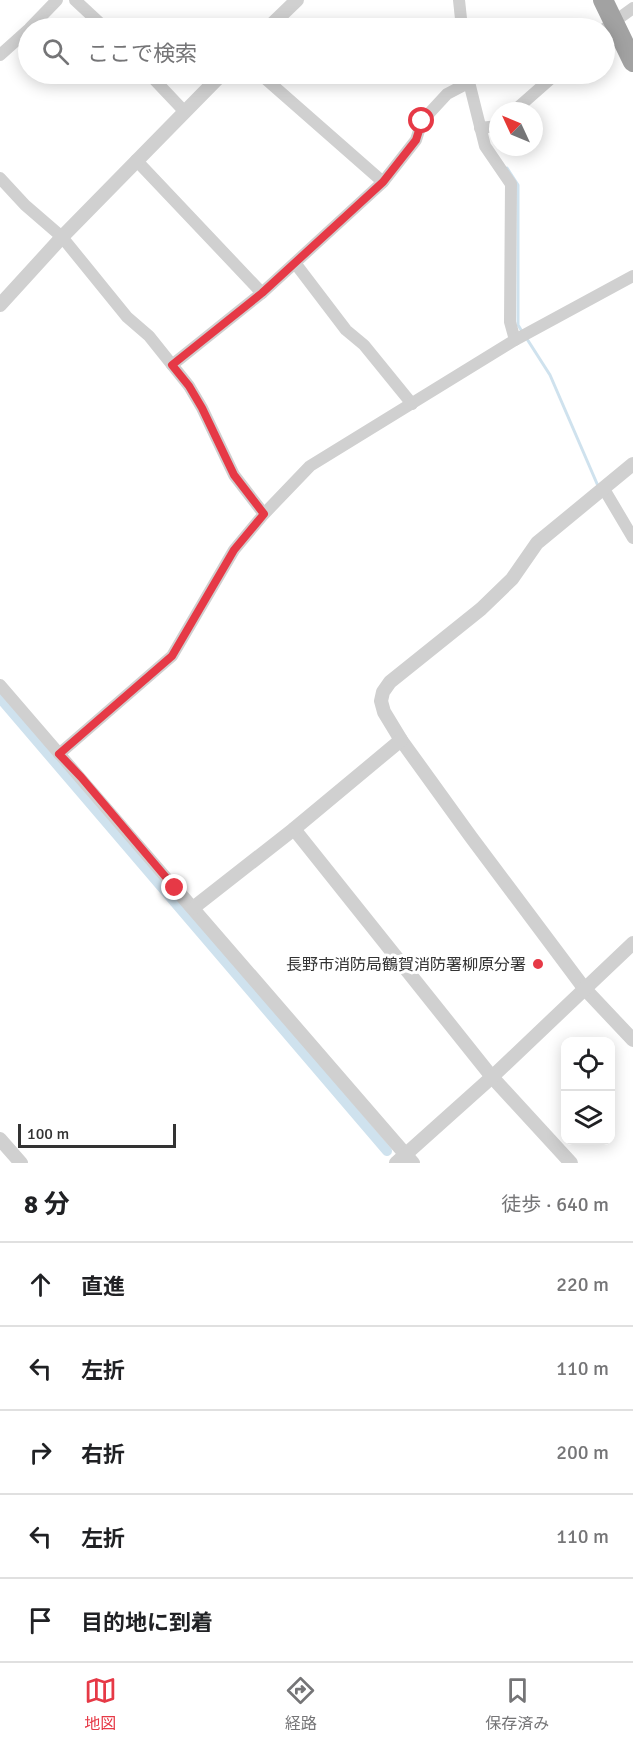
<!DOCTYPE html>
<html lang="ja">
<head>
<meta charset="utf-8">
<style>
	body { margin:0; font-family:Signika,"Noto Sans JP",sans-serif; background:#f6f6f6; color:#202124 }
	.controls { position:absolute; right:18px; bottom:18px; display:grid; overflow:hidden; border-radius:12px; box-shadow:0 3px 15px #0003 }
	.controls button { width:54px; height:54px; display:grid; place-items:center; padding:0; border:0; border-bottom:2px solid #e0e0e0; background:#fff; color:#202124; font:30px sans-serif }
	.compass { position:absolute; left:489px; top:102px; width:54px; height:54px; border-radius:50%; background:#fff; box-shadow:0 3px 15px #0003; rotate:314deg }
	.scale { position:absolute; left:18px; bottom:15px; width:158px; box-sizing:border-box; padding-left:6px; border:3px solid #333; border-top:0; font-size:16px; line-height:21px; white-space:nowrap; color:#333; -webkit-text-stroke:4px #fff; paint-order:stroke }
	.stop { position:absolute; width:18px; height:18px; margin:-14px; border:4px solid #e63946; border-radius:50%; background:#fff }
	.stop.end { background:#e63946; border-color:#fff; box-shadow:0 2px 6px #0008 }
	.list { margin:0; padding:0; list-style:none }
	h2 { display:flex; justify-content:space-between; align-items:center; height:78px; margin:0; padding:0 24px; font-size:26px }
	h2 small { font-size:20px; font-weight:400; color:#757577 }
	.list li { display:grid; grid-template-columns:39px 1fr auto; gap:18px; align-items:center; box-sizing:border-box; height:84px; padding:0 24px; border-top:2px solid #e0e0e0 }
	.list b { display:block; font-size:22px; white-space:nowrap }
	.list em { font-size:20px; font-style:normal; color:#757577 }
	.icon { flex:none; width:33px; height:33px; fill:none; stroke:currentColor; stroke-width:2; stroke-linecap:round; stroke-linejoin:round }
	.map { position:relative; flex:none; width:633px; height:1163px; overflow:hidden }
	.search { position:absolute; background:#fff; box-shadow:0 3px 15px #0003; left:18px; right:18px; top:18px; height:66px; display:flex; align-items:center; gap:15px; box-sizing:border-box; padding:0 21px; border-radius:33px; color:#757577; font-size:22px }
	.sheet { height:498px; background:#fff }
	nav { display:flex; justify-content:space-around; align-items:center; box-sizing:border-box; height:84px; border-top:2px solid #e0e0e0; background:#fff; font-size:16px; color:#757577 }
	nav a { display:grid; justify-items:center; gap:3px }
	nav .on { color:#e63946 }
	.map>svg:first-child { display:block }
</style>
</head>
<body>
<div class="map">
<svg width="633" height="1163" viewBox="0 0 633 1163">
	<rect width="100%" height="100%" fill="#fff"/>
	<g fill="none" stroke-linecap="round" stroke-linejoin="round">
		<g stroke="#cfe2ee" stroke-width="3">
			<path d="M507,168L518,185V325L523,333"/>
			<path d="M527,339L550,375L598,486"/>
		</g>
		<path stroke="#cfe2ee" stroke-width="10" d="M0,698L387,1151"/>
		<g stroke="#d0d0d0" stroke-width="12">
			<path d="M75,0L105,28"/>
			<path d="M459,0L462,28"/>
			<path d="M30,28L57,0"/>
			<path d="M604,29L633,8"/>
			<path d="M0,55L28,30"/>
			<path d="M149,74L184,111"/>
			<path d="M260,74L383,182"/>
			<path d="M467,74L485,146L511,184L510,322L515,340"/>
			<path d="M514,111L556,74"/>
			<path d="M480,128L498,126"/>
			<path d="M136,160L262,293L383,182L416,140L422,121L447,94L468,83"/>
			<path d="M0,178L25,205L62,237L127,317L149,336L189,386L202,408L234,475L264,514"/>
			<path d="M295,263L346,330L364,345L412,404"/>
			<path d="M172,365L262,293"/>
			<path d="M604,489L633,538"/>
			<path d="M0,685L175,888"/>
			<path d="M59,754L172,656L234,550L264,514L310,466L515,340L633,276"/>
		</g>
		<g stroke="#d0d0d0" stroke-width="14">
			<path d="M268,28L297,0"/>
			<path d="M0,305L62,237L222,74"/>
			<path d="M633,464L537,543L512,579L481,609L390,682L383,692L381,701L384,712L401,740L471,837L584,988L633,1040"/>
			<path d="M294,829L492,1077L571,1163"/>
			<path d="M175,888L413,1163"/>
			<path d="M193,908L294,829L401,740"/>
			<path d="M0,1139L21,1163"/>
			<path d="M396,1163L492,1077L633,943"/>
		</g>
		<path stroke="#a2a2a2" stroke-width="20" d="M603,0L633,62"/>
	</g>
	<g fill="none" stroke-linecap="round" stroke-linejoin="round">
		<path stroke="#e63946" stroke-width="8" d="M175,888L81,777L59,754L172,656L234,550L264,514L234,475L202,408L189,386L172,365L262,293L383,182L416,140L422,121"/>
	</g>
	<circle fill="#e63946" stroke="#fff" stroke-width="2" cx="538" cy="964" r="6"/>
	<g text-anchor="middle" stroke-width="6" stroke-linejoin="round" paint-order="stroke">
		<g font-size="16" fill="#333" stroke="#fff" text-anchor="end">
			<text x="526" y="970">長野市消防局鶴賀消防署柳原分署</text>
		</g>
	</g>
</svg>
<div class="controls">
<button><svg class="icon" aria-label="locate" viewBox="0 0 24 24"><circle cx="12" cy="12" r="6"/><path d="M12 2v4M12 18v4M2 12h4M18 12h4"/></svg></button>
<button><svg class="icon" aria-label="layers" viewBox="0 0 24 24"><path d="M12 4l9 5-9 5-9-5zM3 14l9 5 9-5"/></svg></button>
</div>
<svg class="compass" viewBox="-18 -18 36 36"><path d="M0-13l5 13h-10z" fill="#e53935"/><path d="M0 13l5-13h-10z" fill="#757577"/></svg>
<div class="scale">100 m</div>
<div class="stop" style="left:422px;top:121px"></div>
<div class="stop end" style="left:175px;top:888px"></div>
<div class="search"><svg class="icon" aria-label="search" viewBox="0 0 24 24"><circle cx="10" cy="10" r="6"/><path d="M15 15l6 6"/></svg>ここで検索</div>
</div>
<section class="sheet">
<h2>8 分<small>徒歩 · 640 m</small></h2>
<ul class="list">
<li><svg class="icon" aria-label="ahead" viewBox="0 0 24 24"><path d="M12 20V5M6 11l6-6 6 6"/></svg><div><b>直進</b></div><em>220 m</em></li>
<li><svg class="icon" aria-label="left" viewBox="0 0 24 24"><path d="M17 20v-9H6M10 6l-5 5 5 5"/></svg><div><b>左折</b></div><em>110 m</em></li>
<li><svg class="icon" aria-label="right" viewBox="0 0 24 24"><path d="M7 20v-9h11M14 6l5 5-5 5"/></svg><div><b>右折</b></div><em>200 m</em></li>
<li><svg class="icon" aria-label="left" viewBox="0 0 24 24"><path d="M17 20v-9H6M10 6l-5 5 5 5"/></svg><div><b>左折</b></div><em>110 m</em></li>
<li><svg class="icon" aria-label="arrive" viewBox="0 0 24 24"><path d="M6 21V4h12l-3 4 3 4H6"/></svg><div><b>目的地に到着</b></div></li>
</ul>
</section>
<nav>
<a class="on"><svg class="icon" aria-label="map" viewBox="0 0 24 24"><path d="M3 6l6-2 6 2 6-2v14l-6 2-6-2-6 2zM9 4v14M15 6v14"/></svg>地図</a>
<a><svg class="icon" aria-label="directions" viewBox="0 0 24 24"><path d="M12 3l9 9-9 9-9-9zM9 14v-3h6M13 9l2 2-2 2"/></svg>経路</a>
<a><svg class="icon" aria-label="saved" viewBox="0 0 24 24"><path d="M7 4h10v16l-5-4-5 4z"/></svg>保存済み</a>
</nav>
</body>
</html>
